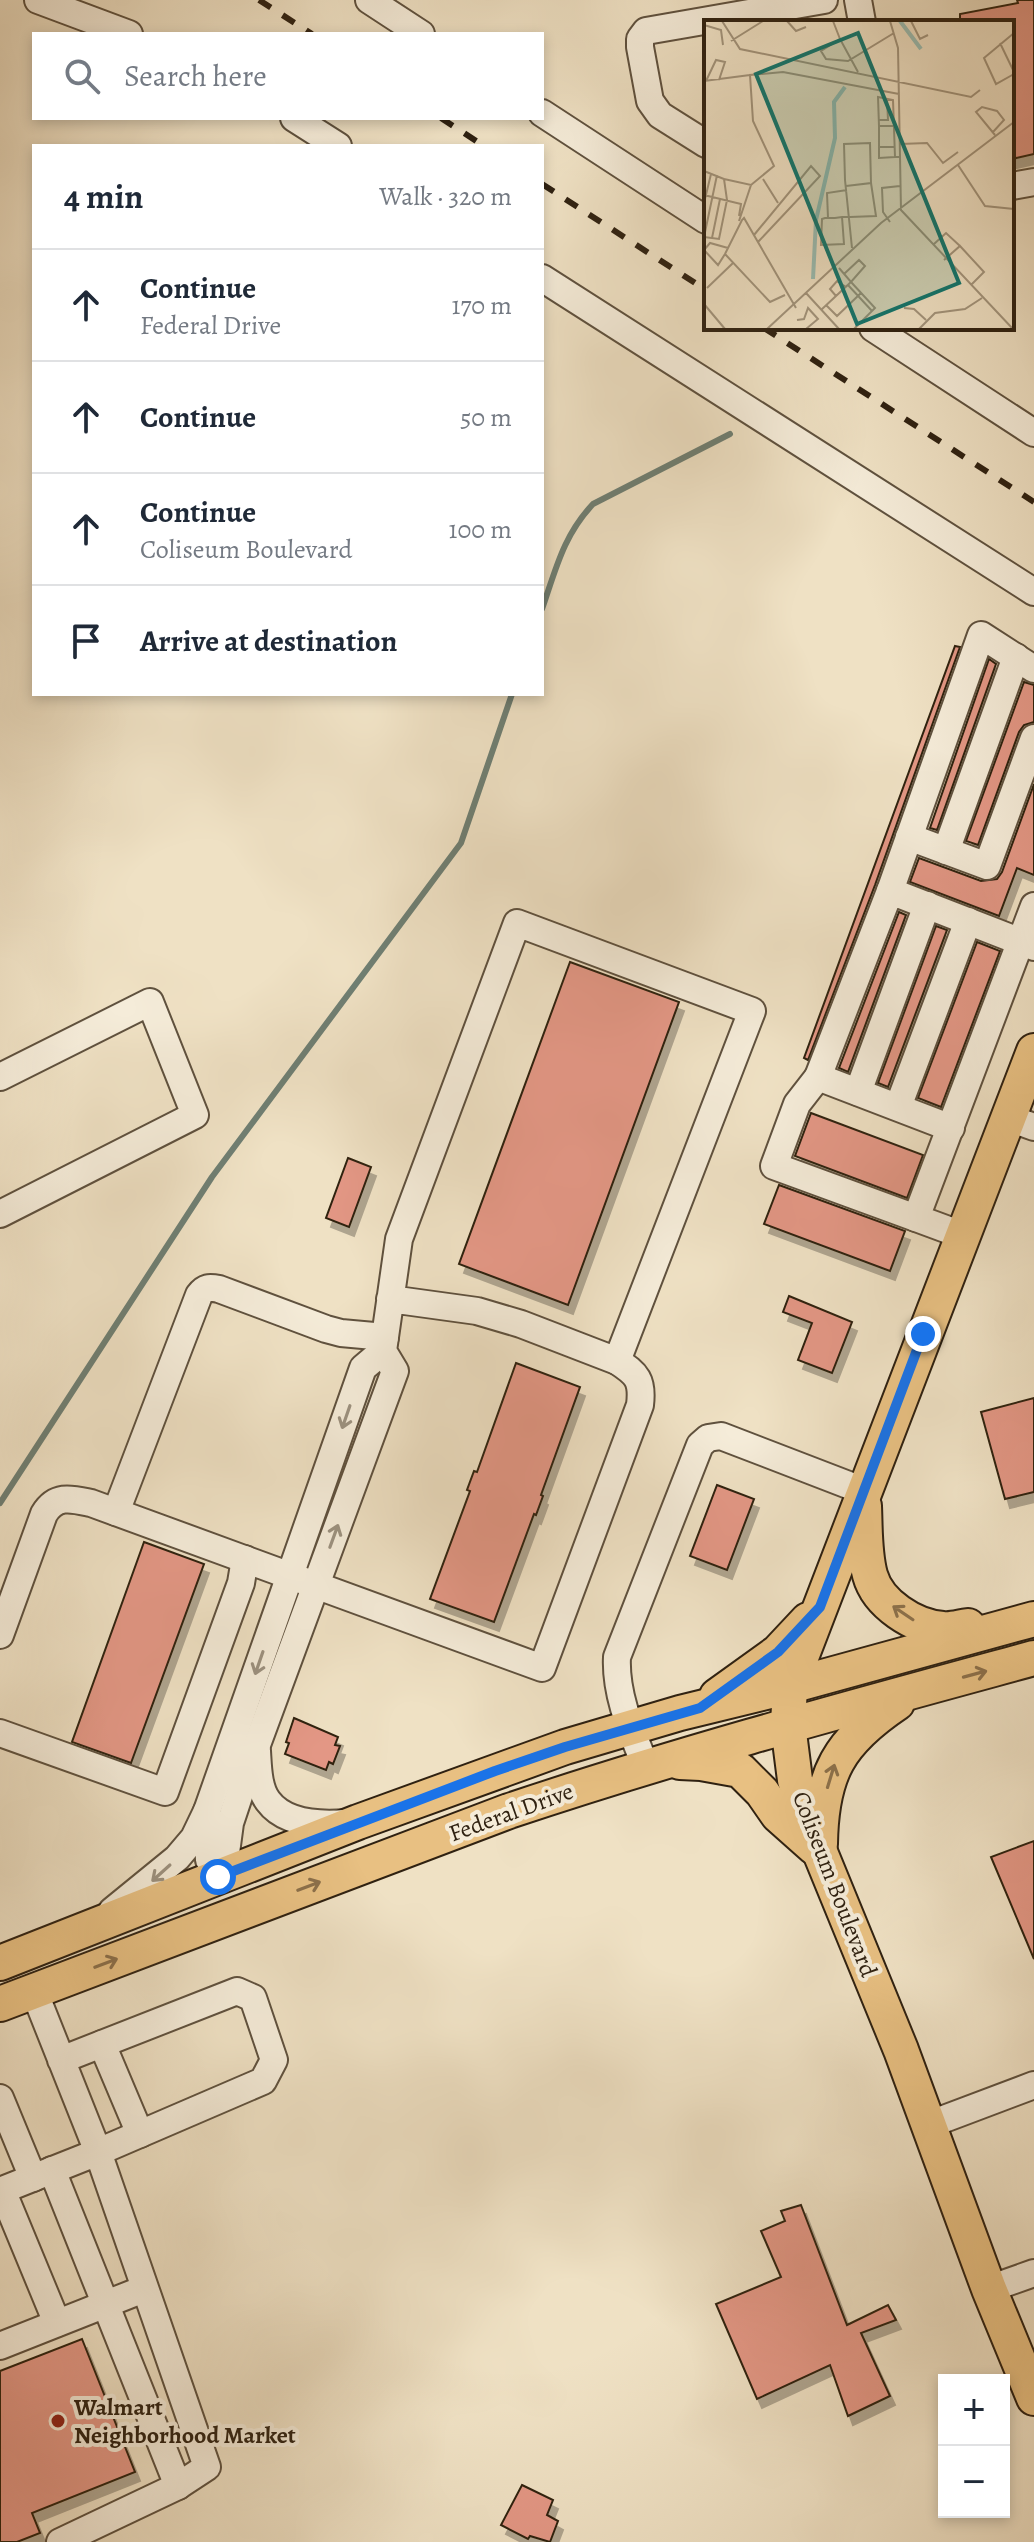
<!DOCTYPE html>
<html lang="en">
<head>
<meta charset="utf-8">
<style>
	body { margin:0; font-family:Alegreya,serif; background:#f6f6f7; color:#1f2937 }
	.controls { position:absolute; right:24px; bottom:24px; display:grid; overflow:hidden; border-radius:0px; box-shadow:0 4px 12px #0003 }
	.controls button { width:72px; height:72px; display:grid; place-items:center; padding:0; border:0; border-bottom:2px solid #e0e1e3; background:#fff; color:#1f2937; font:40px sans-serif }
	.stop { position:absolute; width:24px; height:24px; margin:-18px; border:6px solid #1a73e8; border-radius:50%; background:#fff }
	.stop.end { background:#1a73e8; border-color:#fff; box-shadow:0 2px 8px #0008 }
	.list { margin:0; padding:0; list-style:none }
	h2 { display:flex; justify-content:space-between; align-items:center; height:104px; margin:0; padding:0 32px; font-size:34px }
	h2 small { font-size:26px; font-weight:400; color:#747a83 }
	.list li { display:grid; grid-template-columns:52px 1fr auto; gap:24px; align-items:center; box-sizing:border-box; height:112px; padding:0 32px; border-top:2px solid #e0e1e3 }
	.list b { display:block; font-size:30px; white-space:nowrap }
	.list p { margin:0; font-size:26px; white-space:nowrap; color:#747a83 }
	.list em { font-size:26px; font-style:normal; color:#747a83 }
	.icon { flex:none; width:44px; height:44px; fill:none; stroke:currentColor; stroke-width:2; stroke-linecap:round; stroke-linejoin:round }
	.map { position:relative; flex:none; width:1034px; height:2542px; overflow:hidden }
	.search { position:absolute; background:#fff; box-shadow:0 4px 12px #0003; left:32px; top:32px; width:512px; height:88px; display:flex; align-items:center; gap:20px; box-sizing:border-box; padding:0 28px; border-radius:0px; color:#747a83; font-size:30px }
	.panel { position:absolute; background:#fff; box-shadow:0 4px 12px #0003; left:32px; top:144px; width:512px; height:552px; border-radius:0px }
	.map>svg:first-child { display:block }
</style>
</head>
<body>
<div class="map">
<svg width="1034" height="2542" viewBox="0 0 1034 2542">
	<defs>
		<filter id="shadow"><feDropShadow dx="5" dy="9" stdDeviation="0" flood-color="#0004"/></filter>
	</defs>
	<rect width="100%" height="100%" fill="#efe1c4"/>
	<filter id="stains"><feTurbulence type="fractalNoise" baseFrequency=".0025" numOctaves="4"/><feColorMatrix values="0 0 0 0 .2 0 0 0 0 .09 0 0 0 0 .02 0 0 0 .5 -.17"/></filter>
	<radialGradient id="worn" r=".72"><stop offset=".6" stop-color="#630" stop-opacity="0"/><stop offset="1" stop-color="#630" stop-opacity=".3"/></radialGradient>
	<g fill="none" stroke-linecap="round" stroke-linejoin="round">
		<g stroke="#6f7f73" stroke-width="6">
			<path d="M542,609C556,569 563,536 593,504L730,434"/>
			<path d="M0,1503L212,1177L461,843L512,694"/>
		</g>
	</g>
	<g fill="#e39785" stroke="#2f2111" stroke-width="2" filter="url(#shadow)">
		<path d="M1017,0H1034V154L1012,159V22H960V14L1018,3Z"/>
		<path d="M955,646L960,647L875,885L808,1060L804,1058Z"/>
		<path d="M989,659L996,664L937,830L930,828Z"/>
		<path d="M1024,682L1034,685V722L1024,725L1019,732L978,845L966,841Z"/>
		<path d="M1034,784V875L1017,868L999,916L910,882L919,858L981,881L997,879L1002,872Z"/>
		<path d="M899,912L906,915L848,1072L839,1068Z"/>
		<path d="M936,926L947,930L888,1087L878,1083Z"/>
		<path d="M977,942L1000,951L941,1107L918,1098Z"/>
		<path d="M570,962L679,1002L568,1305L459,1264Z"/>
		<path d="M811,1113L923,1155L907,1198L795,1156Z"/>
		<path d="M348,1158L371,1167L349,1227L326,1218Z"/>
		<path d="M779,1185L905,1231L890,1271L764,1224Z"/>
		<path d="M789,1296L852,1322L832,1373L798,1360L812,1323L783,1312Z"/>
		<path d="M516,1363L580,1387L541,1495L543,1496L536,1515L534,1514L494,1622L430,1599L470,1491L467,1490L474,1471L477,1472Z"/>
		<path d="M1034,1398V1492L1005,1499L981,1412Z"/>
		<path d="M717,1485L754,1499L727,1570L690,1556Z"/>
		<path d="M144,1542L204,1564L131,1763L72,1742Z"/>
		<path d="M294,1718L338,1737L335,1745L340,1746L333,1764L329,1762L326,1770L285,1754L289,1743L286,1742Z"/>
		<path d="M1034,1841V1959L991,1857Z"/>
		<path d="M801,2205L847,2325L888,2305L896,2320L861,2333L890,2396L848,2416L830,2365L757,2399L716,2304L781,2277L761,2231L785,2221L781,2211Z"/>
		<path d="M82,2339L135,2472L32,2513L40,2533L17,2542H0V2371Z"/>
		<path d="M522,2485L553,2500L547,2515L558,2521L550,2542L530,2536L528,2539L501,2525Z"/>
	</g>
	<g fill="none" stroke-linecap="round" stroke-linejoin="round">
		<defs>
			<g id="minor">
				<path d="M38,0L129,34"/>
				<path d="M369,0L421,34"/>
				<path d="M858,0L862,22"/>
				<path d="M542,113L706,220"/>
				<path d="M294,118L338,146"/>
				<path d="M706,144L660,115L650,101L640,47V39L646,31L824,0"/>
				<path d="M1012,186L1034,182"/>
				<path d="M542,278L1034,592"/>
				<path d="M873,328L1034,433"/>
				<path d="M909,837L987,866L1034,738"/>
				<path d="M946,851L1016,657"/>
				<path d="M890,891L981,635L1034,669"/>
				<path d="M0,1077L150,1002L195,1115L0,1214"/>
				<path d="M818,1077L797,1104L774,1166L916,1218"/>
				<path d="M858,1092L927,905"/>
				<path d="M898,1107L968,921"/>
				<path d="M1009,1118L1034,1127"/>
				<path d="M951,1128L818,1077L890,891L1034,947"/>
				<path d="M962,1235L916,1218L1034,906"/>
				<path d="M116,1512L199,1295C205,1287 209,1287 219,1289L326,1329L341,1333L385,1337"/>
				<path d="M0,1635L44,1514C56,1494 72,1499 91,1503L542,1668L640,1405C643,1380 637,1374 617,1361"/>
				<path d="M0,1733L165,1792L241,1583L245,1559"/>
				<path d="M257,1751C258,1766 258,1788 268,1801C285,1824 321,1825 346,1823"/>
				<path d="M646,1767C632,1732 615,1695 617,1657L700,1445L708,1438L721,1436L864,1491"/>
				<path d="M223,1875L230,1823L248,1769L395,1371L383,1351L399,1239L517,923L752,1011L617,1361L521,1324L477,1311L390,1299"/>
				<path d="M223,1875L209,1860L207,1811L363,1368L383,1351"/>
				<path d="M112,1911L177,1858L194,1838L207,1811"/>
				<path d="M34,1991L98,2152L263,2081L274,2060L253,1998L237,1991L61,2060"/>
				<path d="M102,2044L140,2134"/>
				<path d="M0,2098L33,2178"/>
				<path d="M928,2125L1034,2085"/>
				<path d="M52,2170L178,2486"/>
				<path d="M2,2190L57,2323"/>
				<path d="M0,2191L98,2152L207,2467L178,2486L60,2542"/>
				<path d="M989,2289L1034,2273"/>
				<path d="M0,2346L144,2289"/>
			</g>
			<g id="major">
				<path d="M1034,1051L790,1686L788,1725L795,1780L808,1823L901,2050L989,2289L1034,2398"/>
				<path d="M864,1506C865,1529 864,1553 870,1575C878,1604 914,1627 943,1629C951,1630 960,1627 968,1626"/>
				<path d="M717,1696L778,1652L808,1620"/>
				<path d="M680,1762L701,1763L740,1770L762,1792L778,1815L814,1847"/>
				<path d="M820,1844C821,1773 839,1742 897,1703"/>
				<path d="M0,1963L358,1822L565,1747L680,1713L790,1686L1034,1619"/>
				<path d="M0,2004L509,1811C682,1753 858,1706 1034,1658"/>
			</g>
		</defs>
		<use href="#minor" stroke="#5f513e" stroke-width="30"/>
		<use href="#major" stroke="#2f2111" stroke-width="38"/>
		<use href="#minor" stroke="#f5ecd9" stroke-width="26"/>
		<use href="#major" stroke="#e8c082" stroke-width="34"/>
		<g stroke="#2f2111" stroke-width="6" stroke-dasharray="14 14" stroke-linecap="butt">
			<path d="M259,0L312,34"/>
			<path d="M441,118L484,146"/>
			<path d="M542,184L706,290"/>
			<path d="M764,328L1034,502"/>
		</g>
	</g>
	<defs><path id="oneway-shaft" d="M-6 0H5M1.5-3L5.5 0L1.5 3" fill="none" stroke-width="1.6" stroke-linecap="round" stroke-linejoin="round" transform="scale(2)"/></defs>
	<g stroke="#9c917f">
		<use href="#oneway-shaft" transform="translate(346 1417) rotate(109)"/>
		<use href="#oneway-shaft" transform="translate(334 1536) rotate(-70)"/>
		<use href="#oneway-shaft" transform="translate(259 1663) rotate(109)"/>
		<use href="#oneway-shaft" transform="translate(161 1873) rotate(138)"/>
	</g>
	<g stroke="#8c704a">
		<use href="#oneway-shaft" transform="translate(903 1613) rotate(-146)"/>
		<use href="#oneway-shaft" transform="translate(975 1674) rotate(-15)"/>
		<use href="#oneway-shaft" transform="translate(831 1776) rotate(-73)"/>
		<use href="#oneway-shaft" transform="translate(309 1886) rotate(-21)"/>
		<use href="#oneway-shaft" transform="translate(106 1963) rotate(-21)"/>
	</g>
	<g fill="none" stroke-linecap="round" stroke-linejoin="round">
		<path stroke="#1a73e8" stroke-width="10" d="M218,1877L495,1771L565,1747L700,1708L778,1652L820,1607L923,1334"/>
	</g>
	<circle fill="#8f2418" stroke="#f5ecd9" stroke-width="3" cx="58" cy="2421" r="8"/>
	<g text-anchor="middle" stroke-width="8" stroke-linejoin="round" paint-order="stroke">
		<g font-size="24" fill="#2f2111" stroke="#f5ecd9">
			<text transform="translate(511 1812) rotate(-20)" y="8">Federal Drive</text>
			<text transform="translate(835 1884) rotate(69)" y="8">Coliseum Boulevard</text>
		</g>
		<g font-size="24" font-weight="bold" fill="#2f2111" stroke="#f5ecd9" text-anchor="start">
			<text x="74" y="2415">Walmart<tspan x="74" dy="28">Neighborhood Market</tspan></text>
		</g>
	</g>
	<g transform="translate(704 20)">
		<rect width="310" height="310" fill="#efe1c4"/>
		<path fill="none" stroke="#9abeb4" stroke-width="4" d="M196,1L217,29M109,259L112,200L131,118L130,82L141,67"/>
		<path fill="none" stroke="#a2947c" stroke-width="2" d="M18,1L36,29L267,77L276,70M83,1L92,11L102,7M129,1L136,19L117,31L122,39L144,41L190,13M186,1L194,28L197,190L309,309M207,1L216,19L224,15M0,5L17,10L19,25M310,13L280,38L292,64L310,54M136,19L154,52M27,21L59,1M296,23L310,52M0,61L46,55M2,61L12,40L21,42L15,60M175,100H184L183,79M175,106L174,77L189,80L191,137H196M190,106H175V127H190M289,112L300,100L293,91L278,87L272,92L291,115M196,124L223,123L239,143L254,132M175,127V138L191,137M254,145L281,186L310,189M0,151L20,159L23,180L15,219L0,217M20,159L47,165L70,146L49,101L46,55L79,52L195,74M59,159L74,183M142,166L167,163L166,123L140,124L141,160L148,228M0,175L37,184L35,196M0,183L7,154M138,197L140,224L117,225L118,199L121,198H131L138,197H146L172,196L167,163M124,198L123,173L143,170M35,201L47,165M186,202L179,192L178,168L196,166M50,215L107,146L116,156L54,222M0,217L13,155M8,218L16,179M230,224L242,213L256,226M24,228L6,223L0,230L14,245L21,234L38,200L40,198L92,288M21,234L66,282L81,275M240,240L256,226L280,252L267,265M135,248L147,262L161,246L155,240L140,254M144,265L168,291M3,268L29,243M102,273L135,309M132,276L126,269L133,261L142,267M0,284L21,309M122,285L133,296L157,273M200,288L210,289L222,300M117,290L147,262L171,288L150,309M93,300L100,299L104,288L114,299L102,309M63,309L177,203L310,102M215,309L231,293L261,289L278,278"/>
		<path fill="#0f766e" fill-opacity="0.15" stroke="#0f766e" stroke-width="4" d="M154,13L255,263L153,304L52,54Z"/>
		<rect width="310" height="310" fill="none" stroke="#2f2111" stroke-width="4"/>
	</g>
	<rect width="100%" height="100%" filter="url(#stains)"/>
	<rect width="100%" height="100%" fill="url(#worn)"/>
</svg>
<div class="controls">
<button>+</button>
<button>−</button>
</div>
<div class="stop" style="left:218px;top:1877px"></div>
<div class="stop end" style="left:923px;top:1334px"></div>
<div class="search"><svg class="icon" aria-label="search" viewBox="0 0 24 24"><circle cx="10" cy="10" r="6"/><path d="M15 15l6 6"/></svg>Search here</div>
<section class="panel">
<h2>4 min<small>Walk · 320 m</small></h2>
<ul class="list">
<li><svg class="icon" aria-label="ahead" viewBox="0 0 24 24"><path d="M12 20V5M6 11l6-6 6 6"/></svg><div><b>Continue</b><p>Federal Drive</p></div><em>170 m</em></li>
<li><svg class="icon" aria-label="ahead" viewBox="0 0 24 24"><path d="M12 20V5M6 11l6-6 6 6"/></svg><div><b>Continue</b></div><em>50 m</em></li>
<li><svg class="icon" aria-label="ahead" viewBox="0 0 24 24"><path d="M12 20V5M6 11l6-6 6 6"/></svg><div><b>Continue</b><p>Coliseum Boulevard</p></div><em>100 m</em></li>
<li><svg class="icon" aria-label="arrive" viewBox="0 0 24 24"><path d="M6 21V4h12l-3 4 3 4H6"/></svg><div><b>Arrive at destination</b></div></li>
</ul>
</section>
</div>
</body>
</html>
